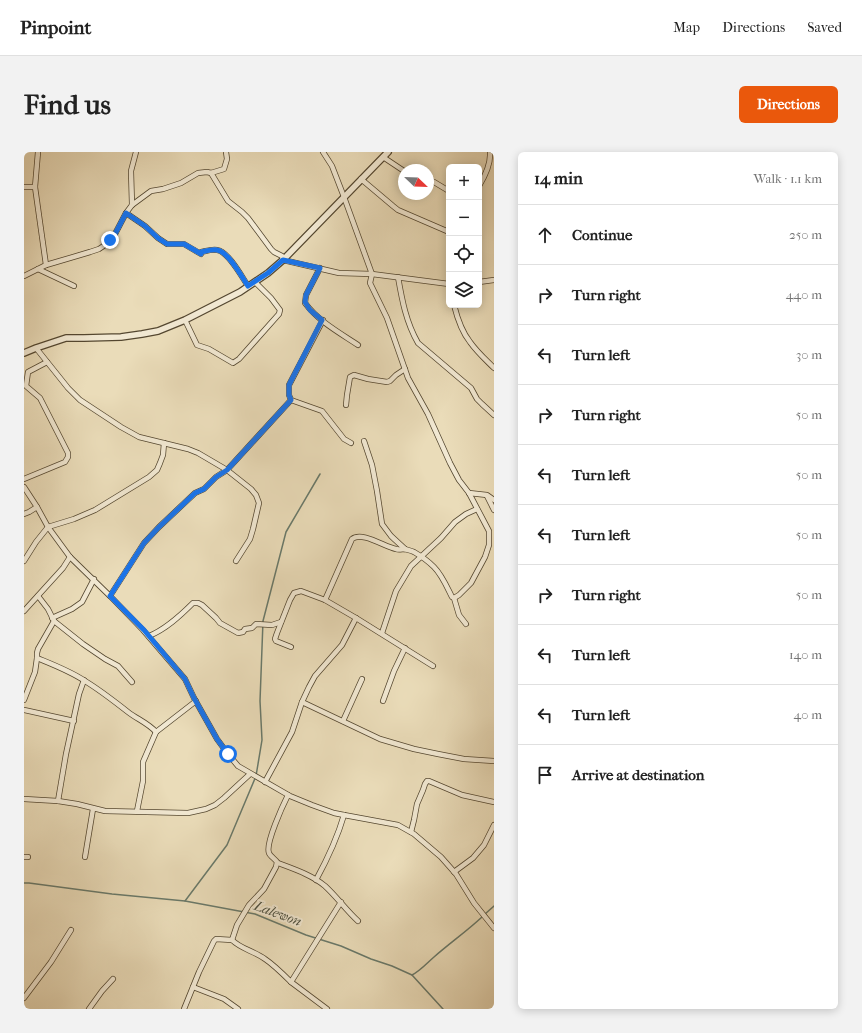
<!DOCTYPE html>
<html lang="en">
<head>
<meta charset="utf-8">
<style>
	body { margin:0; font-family:"IM FELL French Canon",serif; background:#f2f2f2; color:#222 }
	.controls { position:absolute; right:12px; top:12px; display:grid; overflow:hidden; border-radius:6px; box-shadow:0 2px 10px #0003 }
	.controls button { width:36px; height:36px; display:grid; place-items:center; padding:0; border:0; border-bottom:1px solid #e0e0e0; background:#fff; color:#222; font:20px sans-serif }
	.compass { position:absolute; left:374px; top:12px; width:36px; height:36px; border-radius:50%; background:#fff; box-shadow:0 2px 10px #0003; rotate:113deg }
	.stop { position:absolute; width:12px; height:12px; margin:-9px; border:3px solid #1a73e8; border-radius:50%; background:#fff }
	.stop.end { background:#1a73e8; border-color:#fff; box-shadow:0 1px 4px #0008 }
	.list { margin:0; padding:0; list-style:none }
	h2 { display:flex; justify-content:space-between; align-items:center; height:52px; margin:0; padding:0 16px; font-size:17px }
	h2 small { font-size:13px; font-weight:400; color:#767676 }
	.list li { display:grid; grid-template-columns:26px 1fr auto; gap:12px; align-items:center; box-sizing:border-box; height:60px; padding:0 16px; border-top:1px solid #e0e0e0 }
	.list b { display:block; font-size:15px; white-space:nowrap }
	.list em { font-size:13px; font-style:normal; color:#767676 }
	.icon { flex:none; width:22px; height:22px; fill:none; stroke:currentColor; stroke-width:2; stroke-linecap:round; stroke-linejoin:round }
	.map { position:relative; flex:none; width:470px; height:857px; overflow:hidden; border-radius:6px }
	header { display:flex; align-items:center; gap:24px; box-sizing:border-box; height:56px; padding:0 20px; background:#fff; border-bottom:1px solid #e0e0e0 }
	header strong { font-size:19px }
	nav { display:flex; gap:22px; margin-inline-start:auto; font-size:14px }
	.intro { display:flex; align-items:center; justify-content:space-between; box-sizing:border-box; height:96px; padding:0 24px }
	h1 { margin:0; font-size:28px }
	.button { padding:10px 18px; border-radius:6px; background:#ea580c; color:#fff; font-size:14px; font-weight:700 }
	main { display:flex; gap:24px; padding:0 24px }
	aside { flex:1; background:#fff; border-radius:6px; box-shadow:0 2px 10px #0003 }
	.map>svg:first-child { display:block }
</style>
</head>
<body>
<header>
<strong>Pinpoint</strong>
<nav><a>Map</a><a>Directions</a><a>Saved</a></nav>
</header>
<div class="intro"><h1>Find us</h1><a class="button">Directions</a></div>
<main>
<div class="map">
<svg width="470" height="857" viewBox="0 0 470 857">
	<rect width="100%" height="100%" fill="#eadcb9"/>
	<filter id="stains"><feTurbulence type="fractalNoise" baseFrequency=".005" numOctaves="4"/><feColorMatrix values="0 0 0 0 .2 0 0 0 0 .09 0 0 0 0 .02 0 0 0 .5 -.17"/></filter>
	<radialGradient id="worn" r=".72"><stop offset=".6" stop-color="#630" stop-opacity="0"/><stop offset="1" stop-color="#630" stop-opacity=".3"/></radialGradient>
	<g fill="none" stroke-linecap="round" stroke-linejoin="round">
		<g stroke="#69796a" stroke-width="1.5">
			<path d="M0,731H5L88,742L161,749L231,762L282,783L317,794L347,807L368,814L388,823L419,857"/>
			<path d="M161,749L203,693L232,624L238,588L236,549L239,469L262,380L296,322"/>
			<path d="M461,762L470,754"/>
			<path d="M388,823C396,819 402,812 410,805C426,791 443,779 458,765"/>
		</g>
		<defs>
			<g id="minor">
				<path d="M299,0L308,14L320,45L348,122L346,131L363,166L384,226L404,262L426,311L435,328L445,341L465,379V393L461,405L447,431L435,443L430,446"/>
				<path d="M359,5L380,19"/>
				<path d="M187,21L204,49L218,60L224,66L247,97L250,100L258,104L259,108L315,121L348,122L425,132"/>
				<path d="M337,27L369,54L374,58L425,80"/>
				<path d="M404,28L410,30L425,39"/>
				<path d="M455,34C461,24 467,12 466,0"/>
				<path d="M0,35H11"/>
				<path d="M108,53L107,19L112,0"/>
				<path d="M102,61L121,74L134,86L143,92H160L177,102V100C182,99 188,97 193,98C204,99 218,125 224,134"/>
				<path d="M22,113L66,100L75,97L81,93L91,82L102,61L108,53L127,39L139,37L157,31L174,21L183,20L187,21L200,17L203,7L202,0"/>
				<path d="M296,116L282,143L281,151C294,169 316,181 334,193"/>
				<path d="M14,117L50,134"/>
				<path d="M0,124L22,113L11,35L14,0"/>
				<path d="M374,125C378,148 382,170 394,191L447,236L453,247L458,252L470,263"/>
				<path d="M455,130L470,128"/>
				<path d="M430,153C433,165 438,180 446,190C453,200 462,208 470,216"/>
				<path d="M161,168L173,193L185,197L209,211L215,207L255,162L256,158L247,146L231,130"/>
				<path d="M12,196L44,236L56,248L97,275L115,285L164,297L174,301L203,318L267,248L265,243V233L299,168"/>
				<path d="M267,248L298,259L320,287L327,291"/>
				<path d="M322,253L323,243L326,225L330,223L344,227L363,230L366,229L372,223L381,217"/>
				<path d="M340,289L348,313L353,339L358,372L367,384L381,397"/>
				<path d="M0,327L41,310L44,305V301L16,246L2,234L4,220L23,210"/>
				<path d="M0,335L13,355L24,375L46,405L86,444L119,478L161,527L170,546L193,587L204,602L214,614L266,644L288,653L310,661L320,663L374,673L390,682L417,705L432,722L450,751L470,776"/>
				<path d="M445,341L463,343L470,348"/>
				<path d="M463,344L470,358"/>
				<path d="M0,362L5,360L13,355"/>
				<path d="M0,409L12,390L24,375L50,367L71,358L125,325L133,318L136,311L139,303L140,291"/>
				<path d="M14,444L24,457L30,469L14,497L13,501V506C30,513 46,519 61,529C76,538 90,549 104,560C113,567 124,571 132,580L172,549"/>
				<path d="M86,444L120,391L135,375L171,341L180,337L192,325L203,318L227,337L232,343L235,351L229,377L226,387L212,409"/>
				<path d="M301,448L328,387C338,379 361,395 372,397C375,398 378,397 381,397C384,398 388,399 390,400C397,404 405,410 410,415C418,423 423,435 428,445L430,446L435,463L442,472"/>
				<path d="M0,459L39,416L46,405"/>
				<path d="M28,466L48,457L58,450L70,427"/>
				<path d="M30,469L59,492L81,507L94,514L108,530"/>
				<path d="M358,481L372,439L387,414L417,386L431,370L442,362L453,357"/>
				<path d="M125,484C142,477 156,464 169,451H174L178,453L192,466L196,471L214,481L219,480L221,477L228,476L232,472L248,473L257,470"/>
				<path d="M267,495L252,489L251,487L253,481L266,448L270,441L277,439L301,448L332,466L409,514"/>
				<path d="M0,548L11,520L13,506"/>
				<path d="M359,549L370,519L381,496"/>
				<path d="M278,550L356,587L390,597L414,602L440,607L470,609"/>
				<path d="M0,558L50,569"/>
				<path d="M319,569L338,527"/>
				<path d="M241,630L268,580L278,550L285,535L291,524L318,493L332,466"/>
				<path d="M0,647L34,649L53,652L81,659L164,661L182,657L191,653L200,646L226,622"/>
				<path d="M34,649L42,602L55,542L60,528"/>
				<path d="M113,659L119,629V610L132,580"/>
				<path d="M387,680L390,668L393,652L399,638L401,632L403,629H405L438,643L470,650"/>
				<path d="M0,705H4"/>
				<path d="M61,705L69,657"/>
				<path d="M254,711C270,717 288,723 301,734C313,745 322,758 334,769"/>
				<path d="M430,720L449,706L460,693L470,673"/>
				<path d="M292,728C304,706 313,687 320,663"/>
				<path d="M208,788C217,797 230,799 241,807C250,813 259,822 267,830L317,750"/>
				<path d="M267,830L303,857"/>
				<path d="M169,835L200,847L214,857"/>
				<path d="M0,846L27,810L47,778"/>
				<path d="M65,857L78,839L89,827"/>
				<path d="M160,857L175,820L190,789L192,787L208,788L213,773L225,753L240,737L252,715L253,710C251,707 246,704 245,701C241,692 259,653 264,643"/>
			</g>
			<path id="tertiary" d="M0,201L12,196L42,186H60L97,185L118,182L134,179L161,168L216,140L244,121L259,108L364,0"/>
		</defs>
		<use href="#minor" stroke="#544730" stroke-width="6"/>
		<use href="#tertiary" stroke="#544730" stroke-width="8"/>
		<use href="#minor" stroke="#f1e8d2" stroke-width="4.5"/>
		<use href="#tertiary" stroke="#f1e8d2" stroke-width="5.5"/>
	</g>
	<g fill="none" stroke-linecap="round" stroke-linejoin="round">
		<path stroke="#1a73e8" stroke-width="5" d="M86,88L91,82L102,61L121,74L134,86L143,92H160L177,102V100C182,99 188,97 193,98C204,99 218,125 224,134L244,121L259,108L296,116L282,143L281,150L286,158L298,168L265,233V243L267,248L203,318L192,325L180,337L171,341L135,375L120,391L86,444L120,478L161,527L170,546L193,587L204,602"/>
	</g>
	<g text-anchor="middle" stroke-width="4" stroke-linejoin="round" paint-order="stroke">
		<g font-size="14" font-style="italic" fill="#4b4f3f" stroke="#f1e8d2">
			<text transform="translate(254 761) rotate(20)" y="5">Lalewon</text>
		</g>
	</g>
	<rect width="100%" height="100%" filter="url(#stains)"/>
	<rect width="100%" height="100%" fill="url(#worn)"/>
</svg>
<div class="controls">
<button>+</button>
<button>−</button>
<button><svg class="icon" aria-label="locate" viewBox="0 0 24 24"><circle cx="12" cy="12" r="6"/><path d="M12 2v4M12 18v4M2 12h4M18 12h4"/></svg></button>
<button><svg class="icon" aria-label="layers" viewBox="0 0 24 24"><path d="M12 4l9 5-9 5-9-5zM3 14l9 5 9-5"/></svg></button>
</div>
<svg class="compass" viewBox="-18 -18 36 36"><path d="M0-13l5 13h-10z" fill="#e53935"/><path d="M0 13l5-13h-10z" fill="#767676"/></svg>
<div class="stop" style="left:204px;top:602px"></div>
<div class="stop end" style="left:86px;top:88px"></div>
</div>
<aside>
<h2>14 min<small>Walk · 1.1 km</small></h2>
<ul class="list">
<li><svg class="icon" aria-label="ahead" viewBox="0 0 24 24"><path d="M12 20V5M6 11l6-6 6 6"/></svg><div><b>Continue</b></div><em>250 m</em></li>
<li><svg class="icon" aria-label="right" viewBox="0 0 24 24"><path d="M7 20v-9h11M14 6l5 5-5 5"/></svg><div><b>Turn right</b></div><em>440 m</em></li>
<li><svg class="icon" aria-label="left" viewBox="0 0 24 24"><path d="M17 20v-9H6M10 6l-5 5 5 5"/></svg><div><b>Turn left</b></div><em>30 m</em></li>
<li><svg class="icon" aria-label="right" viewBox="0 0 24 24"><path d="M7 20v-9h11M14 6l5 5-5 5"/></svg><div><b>Turn right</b></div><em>50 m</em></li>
<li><svg class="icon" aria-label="left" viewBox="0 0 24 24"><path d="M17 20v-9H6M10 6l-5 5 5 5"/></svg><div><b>Turn left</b></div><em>50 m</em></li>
<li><svg class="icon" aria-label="left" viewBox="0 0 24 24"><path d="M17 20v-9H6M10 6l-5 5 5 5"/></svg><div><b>Turn left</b></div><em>50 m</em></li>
<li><svg class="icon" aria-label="right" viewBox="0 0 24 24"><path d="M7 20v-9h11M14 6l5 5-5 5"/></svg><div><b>Turn right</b></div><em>50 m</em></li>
<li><svg class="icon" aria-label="left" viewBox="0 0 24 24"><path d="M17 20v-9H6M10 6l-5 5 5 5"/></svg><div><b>Turn left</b></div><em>140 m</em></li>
<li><svg class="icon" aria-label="left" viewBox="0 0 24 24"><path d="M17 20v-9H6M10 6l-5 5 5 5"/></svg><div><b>Turn left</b></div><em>40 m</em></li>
<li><svg class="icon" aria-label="arrive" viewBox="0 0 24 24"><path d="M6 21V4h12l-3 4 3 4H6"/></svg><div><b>Arrive at destination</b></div></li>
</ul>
</aside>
</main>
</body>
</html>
